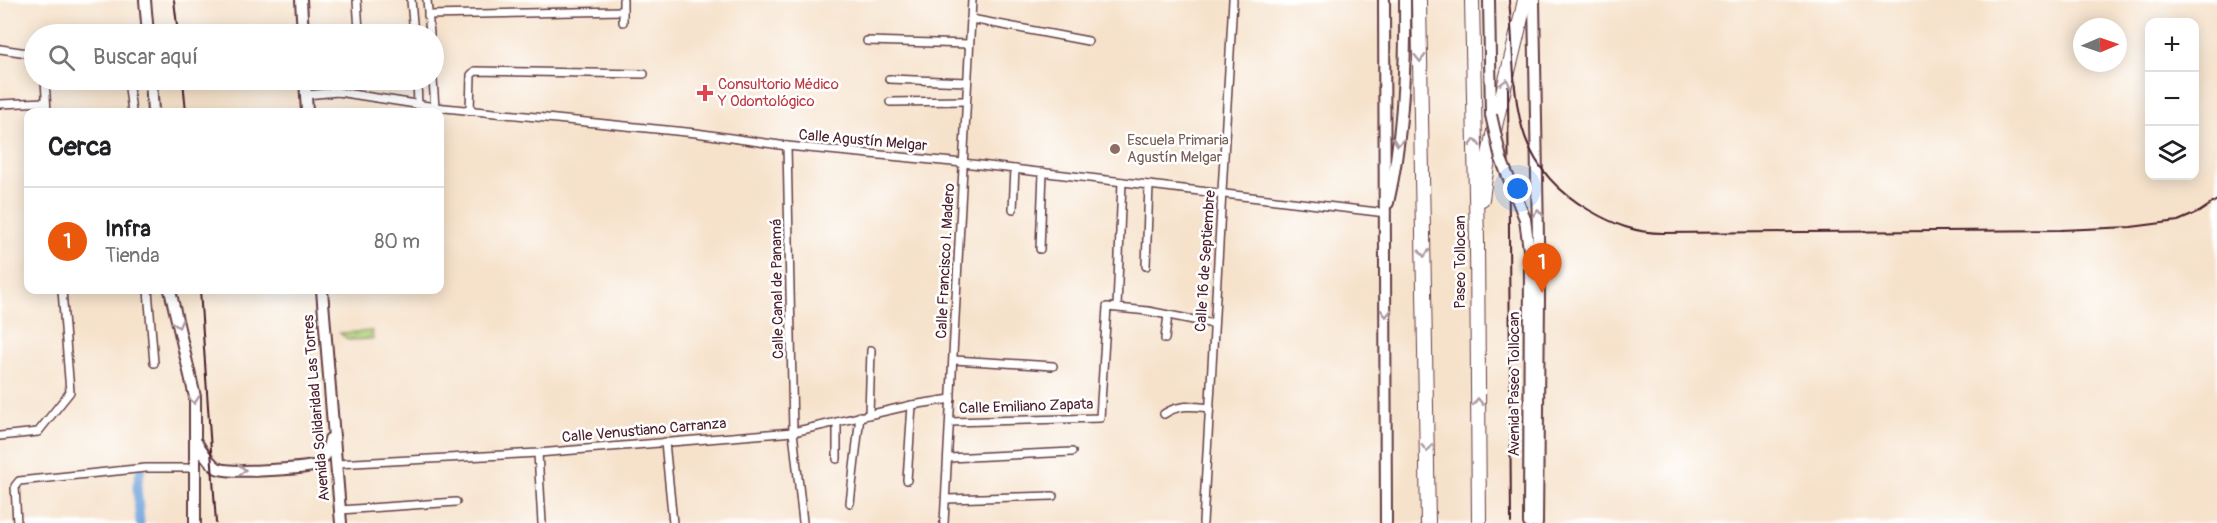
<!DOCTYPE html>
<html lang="es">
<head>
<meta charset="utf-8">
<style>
	body { margin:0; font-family:Pangolin,sans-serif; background:#f2f2f2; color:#202124 }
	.controls { position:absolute; right:18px; top:18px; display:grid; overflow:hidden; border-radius:12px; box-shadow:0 3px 15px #0003 }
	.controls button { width:54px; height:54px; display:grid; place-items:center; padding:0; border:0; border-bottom:2px solid #e0e0e0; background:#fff; color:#202124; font:30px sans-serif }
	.compass { position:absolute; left:2073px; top:18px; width:54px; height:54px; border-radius:50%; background:#fff; box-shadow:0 3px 15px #0003; rotate:88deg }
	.you { position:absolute; left:1518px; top:189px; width:21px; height:21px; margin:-15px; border:4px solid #fff; border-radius:50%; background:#1a73e8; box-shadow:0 0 0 9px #1a73e833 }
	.badge { display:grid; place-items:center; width:39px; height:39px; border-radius:50%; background:#ea580c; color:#fff; font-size:20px; font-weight:700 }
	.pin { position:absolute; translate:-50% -50px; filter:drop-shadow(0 2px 3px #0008) }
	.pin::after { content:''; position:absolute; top:32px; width:21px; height:18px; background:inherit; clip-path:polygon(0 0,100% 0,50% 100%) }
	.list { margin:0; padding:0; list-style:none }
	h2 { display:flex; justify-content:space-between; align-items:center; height:78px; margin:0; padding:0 24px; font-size:26px }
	h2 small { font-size:20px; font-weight:400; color:#757577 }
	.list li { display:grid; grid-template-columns:39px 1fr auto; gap:18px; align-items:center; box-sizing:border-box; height:108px; padding:0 24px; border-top:2px solid #e0e0e0 }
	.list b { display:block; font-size:22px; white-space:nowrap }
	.list p { margin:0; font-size:20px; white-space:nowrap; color:#757577 }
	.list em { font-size:20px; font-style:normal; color:#757577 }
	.icon { flex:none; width:33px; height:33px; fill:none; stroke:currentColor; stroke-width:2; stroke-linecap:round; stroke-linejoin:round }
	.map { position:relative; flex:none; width:2217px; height:523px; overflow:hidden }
	.search { position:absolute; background:#fff; box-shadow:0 3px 15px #0003; left:24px; top:24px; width:420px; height:66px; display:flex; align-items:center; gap:15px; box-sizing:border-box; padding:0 21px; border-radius:33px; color:#757577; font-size:22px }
	.panel { position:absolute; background:#fff; box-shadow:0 3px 15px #0003; left:24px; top:108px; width:420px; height:186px; border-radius:12px }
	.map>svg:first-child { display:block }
</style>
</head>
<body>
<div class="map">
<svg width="2217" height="523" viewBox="0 0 2217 523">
	<defs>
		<pattern id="garden-furrows" width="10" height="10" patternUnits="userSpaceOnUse" patternTransform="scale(1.5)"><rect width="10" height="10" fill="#b0d27a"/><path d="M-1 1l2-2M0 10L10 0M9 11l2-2" fill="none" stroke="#99b46a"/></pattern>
	</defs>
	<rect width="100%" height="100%" fill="#fff"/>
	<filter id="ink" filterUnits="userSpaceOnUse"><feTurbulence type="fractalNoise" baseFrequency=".0167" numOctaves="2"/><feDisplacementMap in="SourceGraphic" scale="12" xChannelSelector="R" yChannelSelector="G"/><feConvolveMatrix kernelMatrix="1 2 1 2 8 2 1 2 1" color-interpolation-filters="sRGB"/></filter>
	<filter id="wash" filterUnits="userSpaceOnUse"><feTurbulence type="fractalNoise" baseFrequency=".008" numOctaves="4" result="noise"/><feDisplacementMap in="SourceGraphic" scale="24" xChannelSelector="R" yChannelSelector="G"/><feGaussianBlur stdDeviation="1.35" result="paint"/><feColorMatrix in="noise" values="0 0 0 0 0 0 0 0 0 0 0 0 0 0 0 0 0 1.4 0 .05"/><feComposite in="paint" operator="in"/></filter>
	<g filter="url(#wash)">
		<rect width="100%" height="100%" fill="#f6e2cb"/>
		<path fill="url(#garden-furrows)" stroke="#7d7852" stroke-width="1.5" d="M372,331L373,339L349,340L340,333Z"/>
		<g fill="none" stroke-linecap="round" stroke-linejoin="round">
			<path stroke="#6da2da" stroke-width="9" d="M140,523L137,486L141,469"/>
		</g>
	</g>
	<g filter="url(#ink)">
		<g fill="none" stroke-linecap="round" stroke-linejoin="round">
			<defs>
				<g id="street">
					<path d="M357,0L359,31"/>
					<path d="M411,0L414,34"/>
					<path d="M427,0L430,34"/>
					<path d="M623,0V22"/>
					<path d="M428,15L623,11"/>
					<path d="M971,19L1088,41"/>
					<path d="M867,41L969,44"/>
					<path d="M0,49L34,54"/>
					<path d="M889,79L967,82"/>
					<path d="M45,80L47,112"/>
					<path d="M128,80L132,112"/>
					<path d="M322,80L338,92"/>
					<path d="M417,80L418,105"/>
					<path d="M433,80L435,107"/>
					<path d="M306,95L338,92L435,107L696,133L787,146L963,163L1386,213"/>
					<path d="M890,102L966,101"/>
					<path d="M0,104L46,102"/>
					<path d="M470,111L471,75L475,71L644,74"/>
					<path d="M787,146L793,432L803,522"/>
					<path d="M1013,209L1015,169"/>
					<path d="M1040,249L1043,172"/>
					<path d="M1146,266L1149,185"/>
					<path d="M148,290L154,363"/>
					<path d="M1117,307L1122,182"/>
					<path d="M1165,339L1168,315"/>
					<path d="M954,360L1053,366"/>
					<path d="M869,414L871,350"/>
					<path d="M1164,414C1179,404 1193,406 1210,408"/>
					<path d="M837,422V459"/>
					<path d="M950,422L1100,418L1107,307L1148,311L1214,324"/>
					<path d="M0,436L38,432L70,392L62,290"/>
					<path d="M665,442L673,523"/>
					<path d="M538,453L542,523"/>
					<path d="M949,458L1072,452"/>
					<path d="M336,464L538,453L793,432L912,405L951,399"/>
					<path d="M907,480L912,405"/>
					<path d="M946,499L1053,496"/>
					<path d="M850,503L860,416"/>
					<path d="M340,510L456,502"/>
					<path d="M17,523L15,486L19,481L146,468H196"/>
					<path d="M944,523L972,0"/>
					<path d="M1203,523L1233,0"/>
				</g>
				<g id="secondary">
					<path d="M145,0L148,34"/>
					<path d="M301,0L303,34"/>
					<path d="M1384,0L1386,523"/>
					<path d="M1489,0L1491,115"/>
					<path d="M1534,0L1539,297L1537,523"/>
					<path d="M151,80L153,112"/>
					<path d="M305,80L307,112"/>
					<path d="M1388,203C1403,137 1406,67 1405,0"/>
					<path d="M1525,219L1530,257L1529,523"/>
					<path d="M170,290L195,397V523"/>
					<path d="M322,290L341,523"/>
					<path d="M196,442C202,450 208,462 217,468C228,474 303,469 317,465L327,453L330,439"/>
				</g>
				<g id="highway">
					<path d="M1419,0L1428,523"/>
					<path d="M1472,0L1477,243L1479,523"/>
					<path d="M1482,199C1490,133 1511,66 1525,0"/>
				</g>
			</defs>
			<use href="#street" stroke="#643c43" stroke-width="10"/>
			<use href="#secondary" stroke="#643c43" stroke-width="14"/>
			<use href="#highway" stroke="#643c43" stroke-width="16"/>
			<use href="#street" stroke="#fff" stroke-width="7"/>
			<use href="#secondary" stroke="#fff" stroke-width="10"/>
			<use href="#highway" stroke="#fff" stroke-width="14"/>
			<g stroke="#4a1f2b" stroke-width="2">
				<path d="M174,0L178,34"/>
				<path d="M1509,0C1518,85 1502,160 1589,210C1613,224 1635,233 1663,233L2061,230L2131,227L2178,221L2199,212L2217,200"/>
				<path d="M183,80L186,112"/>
				<path d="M1508,87L1511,523"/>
				<path d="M200,290L216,523"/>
			</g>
			<defs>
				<path id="secondary-bridge" d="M1491,115L1501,159L1525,219"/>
			</defs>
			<use href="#secondary-bridge" stroke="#643c43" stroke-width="14" stroke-linecap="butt"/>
			<use href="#secondary-bridge" stroke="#fff" stroke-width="10"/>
		</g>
		<defs><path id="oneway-chevron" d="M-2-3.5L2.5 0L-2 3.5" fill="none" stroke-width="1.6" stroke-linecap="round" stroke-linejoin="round" transform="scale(1.5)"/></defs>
		<g stroke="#ae9aa0">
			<use href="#oneway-chevron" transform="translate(1420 58) rotate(89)"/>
			<use href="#oneway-chevron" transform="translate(1506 83) rotate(-76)"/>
			<use href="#oneway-chevron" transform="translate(1398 142) rotate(96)"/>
			<use href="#oneway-chevron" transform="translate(1475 143) rotate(-91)"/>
			<use href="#oneway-chevron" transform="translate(1538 213) rotate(-91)"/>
			<use href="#oneway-chevron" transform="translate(1424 253) rotate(89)"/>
			<use href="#oneway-chevron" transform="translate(1386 313) rotate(90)"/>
			<use href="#oneway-chevron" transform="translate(178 324) rotate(75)"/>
			<use href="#oneway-chevron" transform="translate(194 400) rotate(85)"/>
			<use href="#oneway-chevron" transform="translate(1478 402) rotate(-91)"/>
			<use href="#oneway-chevron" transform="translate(1427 448) rotate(89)"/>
			<use href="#oneway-chevron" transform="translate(242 470) rotate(-1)"/>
		</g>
	</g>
	<path fill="#e0444e" stroke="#fff" stroke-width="2" d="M702 84h6v6h6v6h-6v6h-6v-6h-6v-6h6z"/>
	<circle fill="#8d6e63" stroke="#fff" stroke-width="2" cx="1115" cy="149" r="6"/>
	<g text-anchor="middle" stroke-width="5" stroke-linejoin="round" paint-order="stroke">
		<g font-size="15" fill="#be3a42" stroke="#fff" text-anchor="start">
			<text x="718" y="89">Consultorio Médico<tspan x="718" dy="17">Y Odontológico</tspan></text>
		</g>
		<g font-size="15" fill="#4a1f2b" stroke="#fff">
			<text transform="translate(863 140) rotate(5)" y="5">Calle Agustín Melgar</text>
			<text transform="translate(945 261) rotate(-87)" y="5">Calle Francisco I. Madero</text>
			<text transform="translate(1205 261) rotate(-86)" y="5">Calle 16 de Septiembre</text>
			<text transform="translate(1460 262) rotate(-90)" y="5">Paseo Tollocan</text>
			<text transform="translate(777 289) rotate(-91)" y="5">Calle Canal de Panamá</text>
			<text transform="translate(1514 384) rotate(-90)" y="5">Avenida Paseo Tollocan</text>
			<text transform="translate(1026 406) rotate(-2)" y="5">Calle Emiliano Zapata</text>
			<text transform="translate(316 408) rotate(-95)" y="5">Avenida Solidaridad Las Torres</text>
			<text transform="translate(644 430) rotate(-5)" y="5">Calle Venustiano Carranza</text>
		</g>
		<g font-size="15" fill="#785e54" stroke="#fff" text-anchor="start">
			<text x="1127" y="145">Escuela Primaria<tspan x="1127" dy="17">Agustín Melgar</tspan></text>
		</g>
	</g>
</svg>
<div class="controls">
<button>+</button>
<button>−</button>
<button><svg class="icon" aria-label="layers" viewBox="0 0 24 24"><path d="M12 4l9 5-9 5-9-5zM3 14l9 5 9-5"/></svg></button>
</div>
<svg class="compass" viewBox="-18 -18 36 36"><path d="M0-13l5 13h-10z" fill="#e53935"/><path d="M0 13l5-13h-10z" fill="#757577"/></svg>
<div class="you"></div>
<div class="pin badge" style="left:1542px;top:293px">1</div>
<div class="search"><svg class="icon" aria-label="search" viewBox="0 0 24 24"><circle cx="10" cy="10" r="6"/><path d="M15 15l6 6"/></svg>Buscar aquí</div>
<section class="panel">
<h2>Cerca<small></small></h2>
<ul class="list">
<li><span class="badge">1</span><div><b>Infra</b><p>Tienda</p></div><em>80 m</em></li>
</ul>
</section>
</div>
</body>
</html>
